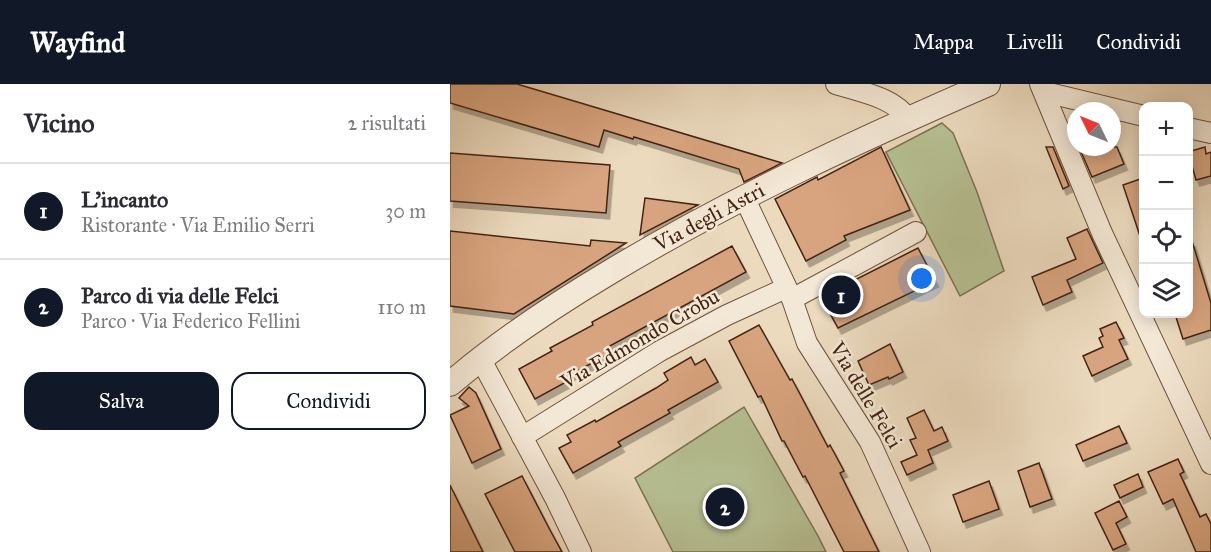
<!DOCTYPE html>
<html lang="it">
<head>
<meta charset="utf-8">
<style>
	body { margin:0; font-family:"IM FELL Great Primer",serif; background:#f2f2f3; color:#2b2b33 }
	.controls { position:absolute; right:18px; top:18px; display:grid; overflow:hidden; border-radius:12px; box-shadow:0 3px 15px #0003 }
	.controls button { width:54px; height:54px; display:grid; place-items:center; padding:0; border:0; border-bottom:2px solid #e1e1e2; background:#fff; color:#2b2b33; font:30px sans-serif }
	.compass { position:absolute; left:617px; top:18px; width:54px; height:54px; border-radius:50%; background:#fff; box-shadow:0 3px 15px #0003; rotate:313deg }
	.you { position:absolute; left:472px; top:195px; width:21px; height:21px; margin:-15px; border:4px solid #fff; border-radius:50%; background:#1a73e8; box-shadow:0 0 0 9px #1a73e833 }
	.badge { display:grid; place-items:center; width:39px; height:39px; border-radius:50%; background:#111827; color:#fff; font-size:20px; font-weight:700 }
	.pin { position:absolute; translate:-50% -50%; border:3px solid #fff; box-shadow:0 2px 6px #0006 }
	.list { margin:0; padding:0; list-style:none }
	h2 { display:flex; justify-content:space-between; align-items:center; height:78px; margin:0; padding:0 24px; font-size:26px }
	h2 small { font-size:20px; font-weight:400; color:#7c7c81 }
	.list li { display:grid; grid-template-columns:39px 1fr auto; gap:18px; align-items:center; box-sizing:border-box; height:96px; padding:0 24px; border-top:2px solid #e1e1e2 }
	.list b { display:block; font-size:22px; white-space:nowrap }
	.list p { margin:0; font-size:20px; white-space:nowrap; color:#7c7c81 }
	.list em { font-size:20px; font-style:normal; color:#7c7c81 }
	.actions { display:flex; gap:12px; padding:18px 24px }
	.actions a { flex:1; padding:14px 0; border:2px solid #111827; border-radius:18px; text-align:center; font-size:21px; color:#111827 }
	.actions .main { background:#111827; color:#fff }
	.icon { flex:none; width:33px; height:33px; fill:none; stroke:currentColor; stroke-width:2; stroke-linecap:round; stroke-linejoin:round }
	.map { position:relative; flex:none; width:761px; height:468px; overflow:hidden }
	header { display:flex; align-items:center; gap:36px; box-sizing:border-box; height:84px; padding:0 30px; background:#111827; color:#fff }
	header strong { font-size:28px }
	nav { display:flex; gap:33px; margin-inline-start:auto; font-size:21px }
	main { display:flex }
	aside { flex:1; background:#fff }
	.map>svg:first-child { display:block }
</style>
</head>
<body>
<header>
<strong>Wayfind</strong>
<nav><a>Mappa</a><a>Livelli</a><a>Condividi</a></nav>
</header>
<main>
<aside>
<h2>Vicino<small>2 risultati</small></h2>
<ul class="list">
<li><span class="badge">1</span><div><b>L'incanto</b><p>Ristorante · Via Emilio Serri</p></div><em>30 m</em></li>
<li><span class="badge">2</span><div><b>Parco di via delle Felci</b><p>Parco · Via Federico Fellini</p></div><em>110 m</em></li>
</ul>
<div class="actions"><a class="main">Salva</a><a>Condividi</a></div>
</aside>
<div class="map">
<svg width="761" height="468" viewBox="0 0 761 468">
	<defs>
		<filter id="shadow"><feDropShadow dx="3.5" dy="6" stdDeviation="0" flood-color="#0004"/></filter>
	</defs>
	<rect width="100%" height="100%" fill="#ecdabe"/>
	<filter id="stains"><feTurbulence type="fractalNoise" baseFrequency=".00333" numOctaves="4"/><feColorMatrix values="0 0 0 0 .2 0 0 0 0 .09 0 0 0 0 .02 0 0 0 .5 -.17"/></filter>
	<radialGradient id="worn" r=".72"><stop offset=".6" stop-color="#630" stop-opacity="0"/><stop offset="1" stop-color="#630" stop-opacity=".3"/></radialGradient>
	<g fill="#b6c093" stroke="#7c7252" stroke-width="1.5">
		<path d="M492,39L503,49L527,108L554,187L510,212L436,68Z"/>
		<path d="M294,323L368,452L376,468H223L185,394Z"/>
	</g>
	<g fill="#d8a47f" stroke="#432412" stroke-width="1.5" filter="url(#shadow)">
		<path d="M0,0H67L332,79L294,98L289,85L184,53L183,55L154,46L149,63L0,19Z"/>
		<path d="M431,63L460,126L394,152L396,156L356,177L325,115L367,93L368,96Z"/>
		<path d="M596,63H603L619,102L613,105Z"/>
		<path d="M629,63H667L674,80L642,93Z"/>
		<path d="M755,63L756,70L761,68V92L746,96L738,68Z"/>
		<path d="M0,69L160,81L156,129L0,117Z"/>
		<path d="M693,94V155H691L673,101Z"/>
		<path d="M195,114L248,121L190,151Z"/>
		<path d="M637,145L653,179L617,196L622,208L593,221L582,193L626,175L617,154Z"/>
		<path d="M0,147L140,162L141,156L176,159L64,230L0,222Z"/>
		<path d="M742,157L761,219V246L733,255L725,230H738V158Z"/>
		<path d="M282,162L296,188L156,264L159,270L116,293L118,297L85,315L69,285L102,267L100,264L143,241L142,238Z"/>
		<path d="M468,164L485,197L388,244L371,213Z"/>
		<path d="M666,238L674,254L669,256L678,275L642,292L633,272L653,263L649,254L653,252L650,245Z"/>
		<path d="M309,241L340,296L342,295L378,363L380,361L394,387L390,389L429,468H394L355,392L353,393L334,357H332L311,312L308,313L279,257Z"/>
		<path d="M440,260L453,288L439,295L438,293L419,301L408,277Z"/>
		<path d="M241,273L245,281L255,275L268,298L218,326L220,329L168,358L171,362L123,389L109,364L121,358L117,351L145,336L146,338L206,304L218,296L214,289Z"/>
		<path d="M19,303L26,309L51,365L22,379L0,331L19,322L9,314Z"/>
		<path d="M474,326L484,347L492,343L498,357L478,366L483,379L457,391L451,378L467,371L460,356L466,354L457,334Z"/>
		<path d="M669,342L677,359L633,377L626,361Z"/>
		<path d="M728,375L734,388L730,390L750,433L756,430L761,440V468H746L723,415L713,420L698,388Z"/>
		<path d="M589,379L602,415L580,423L568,387Z"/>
		<path d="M688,390L693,403L670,414L664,401Z"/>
		<path d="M72,392L100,446L112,468H65L35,410Z"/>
		<path d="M539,397L549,425L513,438L503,411Z"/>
		<path d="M0,401L33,468H0Z"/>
		<path d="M669,417L677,433L666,439L676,460L663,466L645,429Z"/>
	</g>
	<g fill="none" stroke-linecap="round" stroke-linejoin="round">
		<defs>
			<g id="minor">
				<path d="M386,0C410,8 444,13 458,35"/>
				<path d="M590,0L652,149L761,380"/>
				<path d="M595,8L694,32"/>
				<path d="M738,44L761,49"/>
				<path d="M294,113L342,215L357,259L420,358L470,468"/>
				<path d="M342,215L466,148"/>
				<path d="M30,274L105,414L131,468"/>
				<path d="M72,353L210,267L277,231L336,204"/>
			</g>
			<path id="tertiary" d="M0,300C50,257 103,222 160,188C281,115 409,56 538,0"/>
		</defs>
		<use href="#minor" stroke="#6d523d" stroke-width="22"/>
		<use href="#tertiary" stroke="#6d523d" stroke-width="26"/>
		<use href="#minor" stroke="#f3e7d5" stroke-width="20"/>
		<use href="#tertiary" stroke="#f3e7d5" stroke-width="24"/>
	</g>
	<g text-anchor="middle" stroke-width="5" stroke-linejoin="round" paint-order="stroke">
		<g font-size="21" fill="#432412" stroke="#f3e7d5">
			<text transform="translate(259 133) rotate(-28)" y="7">Via degli Astri</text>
			<text transform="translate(190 255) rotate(-30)" y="7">Via Edmondo Crobu</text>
			<text transform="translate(416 311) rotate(59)" y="7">Via delle Felci</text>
		</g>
	</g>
	<rect width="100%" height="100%" filter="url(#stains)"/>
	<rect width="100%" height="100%" fill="url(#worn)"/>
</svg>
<div class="controls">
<button>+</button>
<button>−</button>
<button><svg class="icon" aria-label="locate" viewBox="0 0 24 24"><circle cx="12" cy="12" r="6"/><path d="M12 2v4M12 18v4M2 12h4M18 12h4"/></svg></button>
<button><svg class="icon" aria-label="layers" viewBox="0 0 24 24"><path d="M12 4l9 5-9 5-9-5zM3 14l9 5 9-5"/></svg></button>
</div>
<svg class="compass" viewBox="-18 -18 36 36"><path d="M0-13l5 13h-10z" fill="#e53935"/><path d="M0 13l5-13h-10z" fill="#7c7c81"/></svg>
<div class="you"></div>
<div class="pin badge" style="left:391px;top:211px">1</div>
<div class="pin badge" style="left:275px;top:423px">2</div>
</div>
</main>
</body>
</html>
